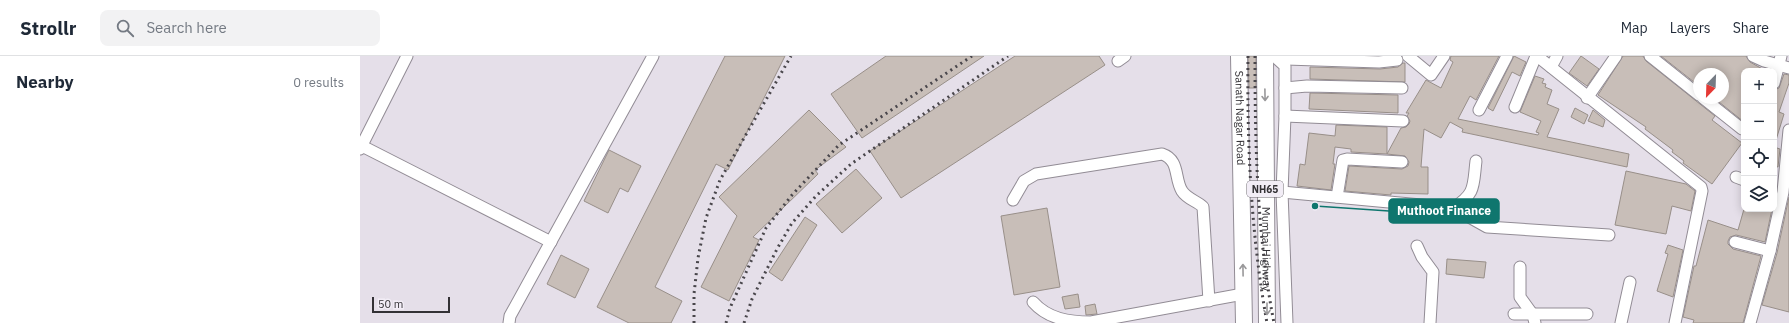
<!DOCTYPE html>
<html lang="en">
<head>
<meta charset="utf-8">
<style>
	body { margin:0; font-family:"IBM Plex Sans",sans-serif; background:#f2f2f3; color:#1f2937 }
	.controls { position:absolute; right:12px; top:12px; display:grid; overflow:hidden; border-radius:8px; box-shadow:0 2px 10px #0003 }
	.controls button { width:36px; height:36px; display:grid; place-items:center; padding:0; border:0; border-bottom:1px solid #e0e1e3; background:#fff; color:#1f2937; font:20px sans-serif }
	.compass { position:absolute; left:1333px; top:12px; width:36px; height:36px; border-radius:50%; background:#fff; box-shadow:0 2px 10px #0003; rotate:203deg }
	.scale { position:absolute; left:12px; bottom:10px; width:78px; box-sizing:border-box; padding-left:4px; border:2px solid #333135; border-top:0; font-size:11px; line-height:14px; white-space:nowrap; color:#333135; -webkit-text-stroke:3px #f2edf6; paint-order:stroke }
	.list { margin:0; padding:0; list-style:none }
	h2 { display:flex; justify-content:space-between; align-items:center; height:52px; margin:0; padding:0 16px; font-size:17px }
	h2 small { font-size:13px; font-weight:400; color:#747a83 }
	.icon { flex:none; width:22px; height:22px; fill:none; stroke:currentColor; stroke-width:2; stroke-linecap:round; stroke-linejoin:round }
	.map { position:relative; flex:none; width:1429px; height:267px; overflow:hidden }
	header { display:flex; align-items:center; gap:24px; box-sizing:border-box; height:56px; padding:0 20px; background:#fff; border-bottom:1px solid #e0e1e3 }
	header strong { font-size:19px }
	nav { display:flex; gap:22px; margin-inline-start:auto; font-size:14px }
	.search { width:280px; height:36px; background:#f2f2f3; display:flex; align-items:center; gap:10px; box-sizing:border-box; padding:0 14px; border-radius:8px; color:#747a83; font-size:15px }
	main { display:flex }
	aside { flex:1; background:#fff }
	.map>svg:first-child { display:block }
</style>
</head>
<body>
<header>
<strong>Strollr</strong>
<div class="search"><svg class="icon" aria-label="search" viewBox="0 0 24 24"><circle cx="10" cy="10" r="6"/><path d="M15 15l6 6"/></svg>Search here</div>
<nav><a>Map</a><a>Layers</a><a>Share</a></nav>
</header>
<main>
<aside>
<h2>Nearby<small>0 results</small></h2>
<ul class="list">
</ul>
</aside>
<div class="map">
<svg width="1429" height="267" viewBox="0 0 1429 267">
	<rect width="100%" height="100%" fill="#e5dfe9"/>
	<g fill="#c8beb8" stroke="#988f89">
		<path d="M365,0H425L368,114L356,108L295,231L322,245L311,267H269L237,251Z"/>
		<path d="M526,0H624L502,82L471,38Z"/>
		<path d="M655,0H739L745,9L541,142L510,95Z"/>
		<path d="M888,0H896V32H889Z"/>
		<path d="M1091,0H1139L1116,44L1110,40L1098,63L1178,79L1179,77L1176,76L1181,65L1160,56L1175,20L1184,23L1182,27L1186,28L1185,31L1192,34L1187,48L1199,53L1187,81L1269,98L1267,111L1102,76L1103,73L1090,66L1081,82L1064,73L1061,111H1068V138L1031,137V139L985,135L989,110L1042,113L1048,110L1049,106L1045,100L1027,98L1041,72L1046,71L1049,68L1050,65L1047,60L1049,57H1046L1066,24L1081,32L1093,6L1090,4Z"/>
		<path d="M1154,0L1166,6L1160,20L1152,16L1133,55L1128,52Z"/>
		<path d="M1221,0L1239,13L1227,30L1209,17Z"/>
		<path d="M1263,0H1283L1286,5L1355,60L1352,64L1382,87L1352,128L1323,107L1324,105L1312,96L1313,94L1285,73L1286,71L1238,39Z"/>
		<path d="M1301,0H1386L1390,6L1406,15H1384V66L1354,42H1363V18H1339V30Z"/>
		<path d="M1043,7H1045V26L950,23V11L1020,13L1038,11Z"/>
		<path d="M1424,18L1429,19V27L1419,56L1424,58L1416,84L1414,83V34L1419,32Z"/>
		<path d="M950,37L1038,39V57L949,53Z"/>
		<path d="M1215,52L1228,59L1224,68L1211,61Z"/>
		<path d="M449,54L486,91L455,114L458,118L393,181L399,184L369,245L341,231L377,160L359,141Z"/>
		<path d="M1233,54L1245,64L1243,71L1228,65Z"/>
		<path d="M976,69L1027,71V98L991,96V93L975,91L973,108H975L971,134L937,130L940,108L945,109L949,77L975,80Z"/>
		<path d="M1414,91L1420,93L1418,111L1414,110Z"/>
		<path d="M249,94L281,110L268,136L260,132L248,157L224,145Z"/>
		<path d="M496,113L522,142L482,177L456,148Z"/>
		<path d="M1266,115L1326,128L1335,135L1331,155L1312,150L1306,178L1255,169Z"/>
		<path d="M1429,141V256L1402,249L1417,197Z"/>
		<path d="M687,152L700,231L654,239L641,160Z"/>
		<path d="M1384,153H1412L1405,186L1376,179L1370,181L1368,185V188L1373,193L1401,200L1383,267H1333L1334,264L1323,261L1334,210H1336L1348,164L1378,174Z"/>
		<path d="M445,161L457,169L422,225L409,216Z"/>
		<path d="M1308,189L1323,194L1313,241L1297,235L1308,198L1305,197Z"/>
		<path d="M201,199L229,213L215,242L187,228Z"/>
		<path d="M1087,203L1126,206L1124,222L1086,218Z"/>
		<path d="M718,238L720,251L705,253L702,241Z"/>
		<path d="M735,248L737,258L726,259L725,250Z"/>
	</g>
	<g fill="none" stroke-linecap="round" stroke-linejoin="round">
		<defs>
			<g id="minor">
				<path d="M914,0L925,10V60L922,136L927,267"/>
				<path d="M1048,0L1071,19L1084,0"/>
				<path d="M1177,0L1341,131L1342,135L1315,267"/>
				<path d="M1290,0L1339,39"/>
				<path d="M1393,0L1404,5L1429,12"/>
				<path d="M926,3L1019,6L1037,4"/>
				<path d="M758,5L765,0"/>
				<path d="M1191,11L1197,0"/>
				<path d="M1414,27L1421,0"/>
				<path d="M925,32L947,30L1042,32"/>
				<path d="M1227,42L1256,0"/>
				<path d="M1343,42L1382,73"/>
				<path d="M1155,51L1176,0"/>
				<path d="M1119,54L1147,0"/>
				<path d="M925,60L1043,65"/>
				<path d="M2,90L191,186"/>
				<path d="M0,93L47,0"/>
				<path d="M1376,121L1384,124"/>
				<path d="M922,136L1093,152L1127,171L1249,179"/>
				<path d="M977,141L983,104L987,103L1042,106"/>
				<path d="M653,144L664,125L676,118L802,98C820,104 814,122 822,135C827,143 837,145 843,151L849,245"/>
				<path d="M1093,152C1116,138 1113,130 1116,105"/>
				<path d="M1375,186L1410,195"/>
				<path d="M1057,190L1062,201L1073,216L1070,267"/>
				<path d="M1160,211V241L1173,259L1175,267"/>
				<path d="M673,246C688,263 709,266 731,266L883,238"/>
				<path d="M1154,258H1227"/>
				<path d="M149,267L150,260L293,0"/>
				<path d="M1261,267L1270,226"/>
				<path d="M1390,267L1410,195L1423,136L1429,74"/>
			</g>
			<g id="highway">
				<path id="s1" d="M879,0L884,267"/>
				<path id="s2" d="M905,0L907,267"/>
			</g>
		</defs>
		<use href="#minor" stroke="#928c95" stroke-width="13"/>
		<use href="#highway" stroke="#928c95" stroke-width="18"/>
		<use href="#minor" stroke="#fff" stroke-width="11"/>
		<use href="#highway" stroke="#fff" stroke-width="16"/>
		<g stroke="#49464b" stroke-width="3" stroke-dasharray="2 4" stroke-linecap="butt">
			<path d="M888,0C887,91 891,178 907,267"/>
			<path d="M895,0C895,90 897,179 914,267"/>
			<path d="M334,267V238L338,202L346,162L360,124L431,0"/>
			<path d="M366,267L370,252L406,172L432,139L479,89L612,0"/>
			<path d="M384,267L392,243L417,193L432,167L456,140L491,108L648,0"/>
		</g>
	</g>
	<defs><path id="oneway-shaft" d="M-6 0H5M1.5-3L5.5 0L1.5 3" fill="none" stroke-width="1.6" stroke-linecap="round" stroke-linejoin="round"/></defs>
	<g stroke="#99989a">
		<use href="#oneway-shaft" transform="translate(905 39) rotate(89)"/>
		<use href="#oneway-shaft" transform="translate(883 214) rotate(-91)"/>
		<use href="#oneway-shaft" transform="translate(907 253) rotate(90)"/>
	</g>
	<g text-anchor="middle" stroke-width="3" stroke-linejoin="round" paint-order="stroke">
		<rect fill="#f2edf6" stroke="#6c696f" stroke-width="1" x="887" y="125" width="36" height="16" rx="3"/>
		<g font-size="10" font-weight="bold" fill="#333135">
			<text x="905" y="137">NH65</text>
		</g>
		<g font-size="11" fill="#333135" stroke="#f2edf6">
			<text dy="4" stroke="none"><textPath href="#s1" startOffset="62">Sanath Nagar Road</textPath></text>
			<text dy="4" stroke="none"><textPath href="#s2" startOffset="193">Mumbai Highway</textPath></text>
		</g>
	</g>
	<path fill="none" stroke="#0f766e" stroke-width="1.5" d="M955 150L1029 155"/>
	<circle fill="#0f766e" stroke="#f2edf6" stroke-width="1.5" cx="955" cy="150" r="4"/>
	<rect fill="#0f766e" stroke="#0f766e" stroke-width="1.5" x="1029" y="143" width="110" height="24" rx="4"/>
	<g font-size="12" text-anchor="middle" font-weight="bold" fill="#fff">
		<text x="1084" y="159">Muthoot Finance</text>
	</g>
</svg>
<div class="controls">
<button>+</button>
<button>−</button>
<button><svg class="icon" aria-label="locate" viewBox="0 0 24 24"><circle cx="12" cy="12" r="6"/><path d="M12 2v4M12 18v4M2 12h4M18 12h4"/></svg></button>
<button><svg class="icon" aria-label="layers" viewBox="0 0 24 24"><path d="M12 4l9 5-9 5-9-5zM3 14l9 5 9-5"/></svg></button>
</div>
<svg class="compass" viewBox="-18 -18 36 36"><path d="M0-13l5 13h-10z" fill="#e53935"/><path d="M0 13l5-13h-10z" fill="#747a83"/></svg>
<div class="scale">50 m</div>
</div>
</main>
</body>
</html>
